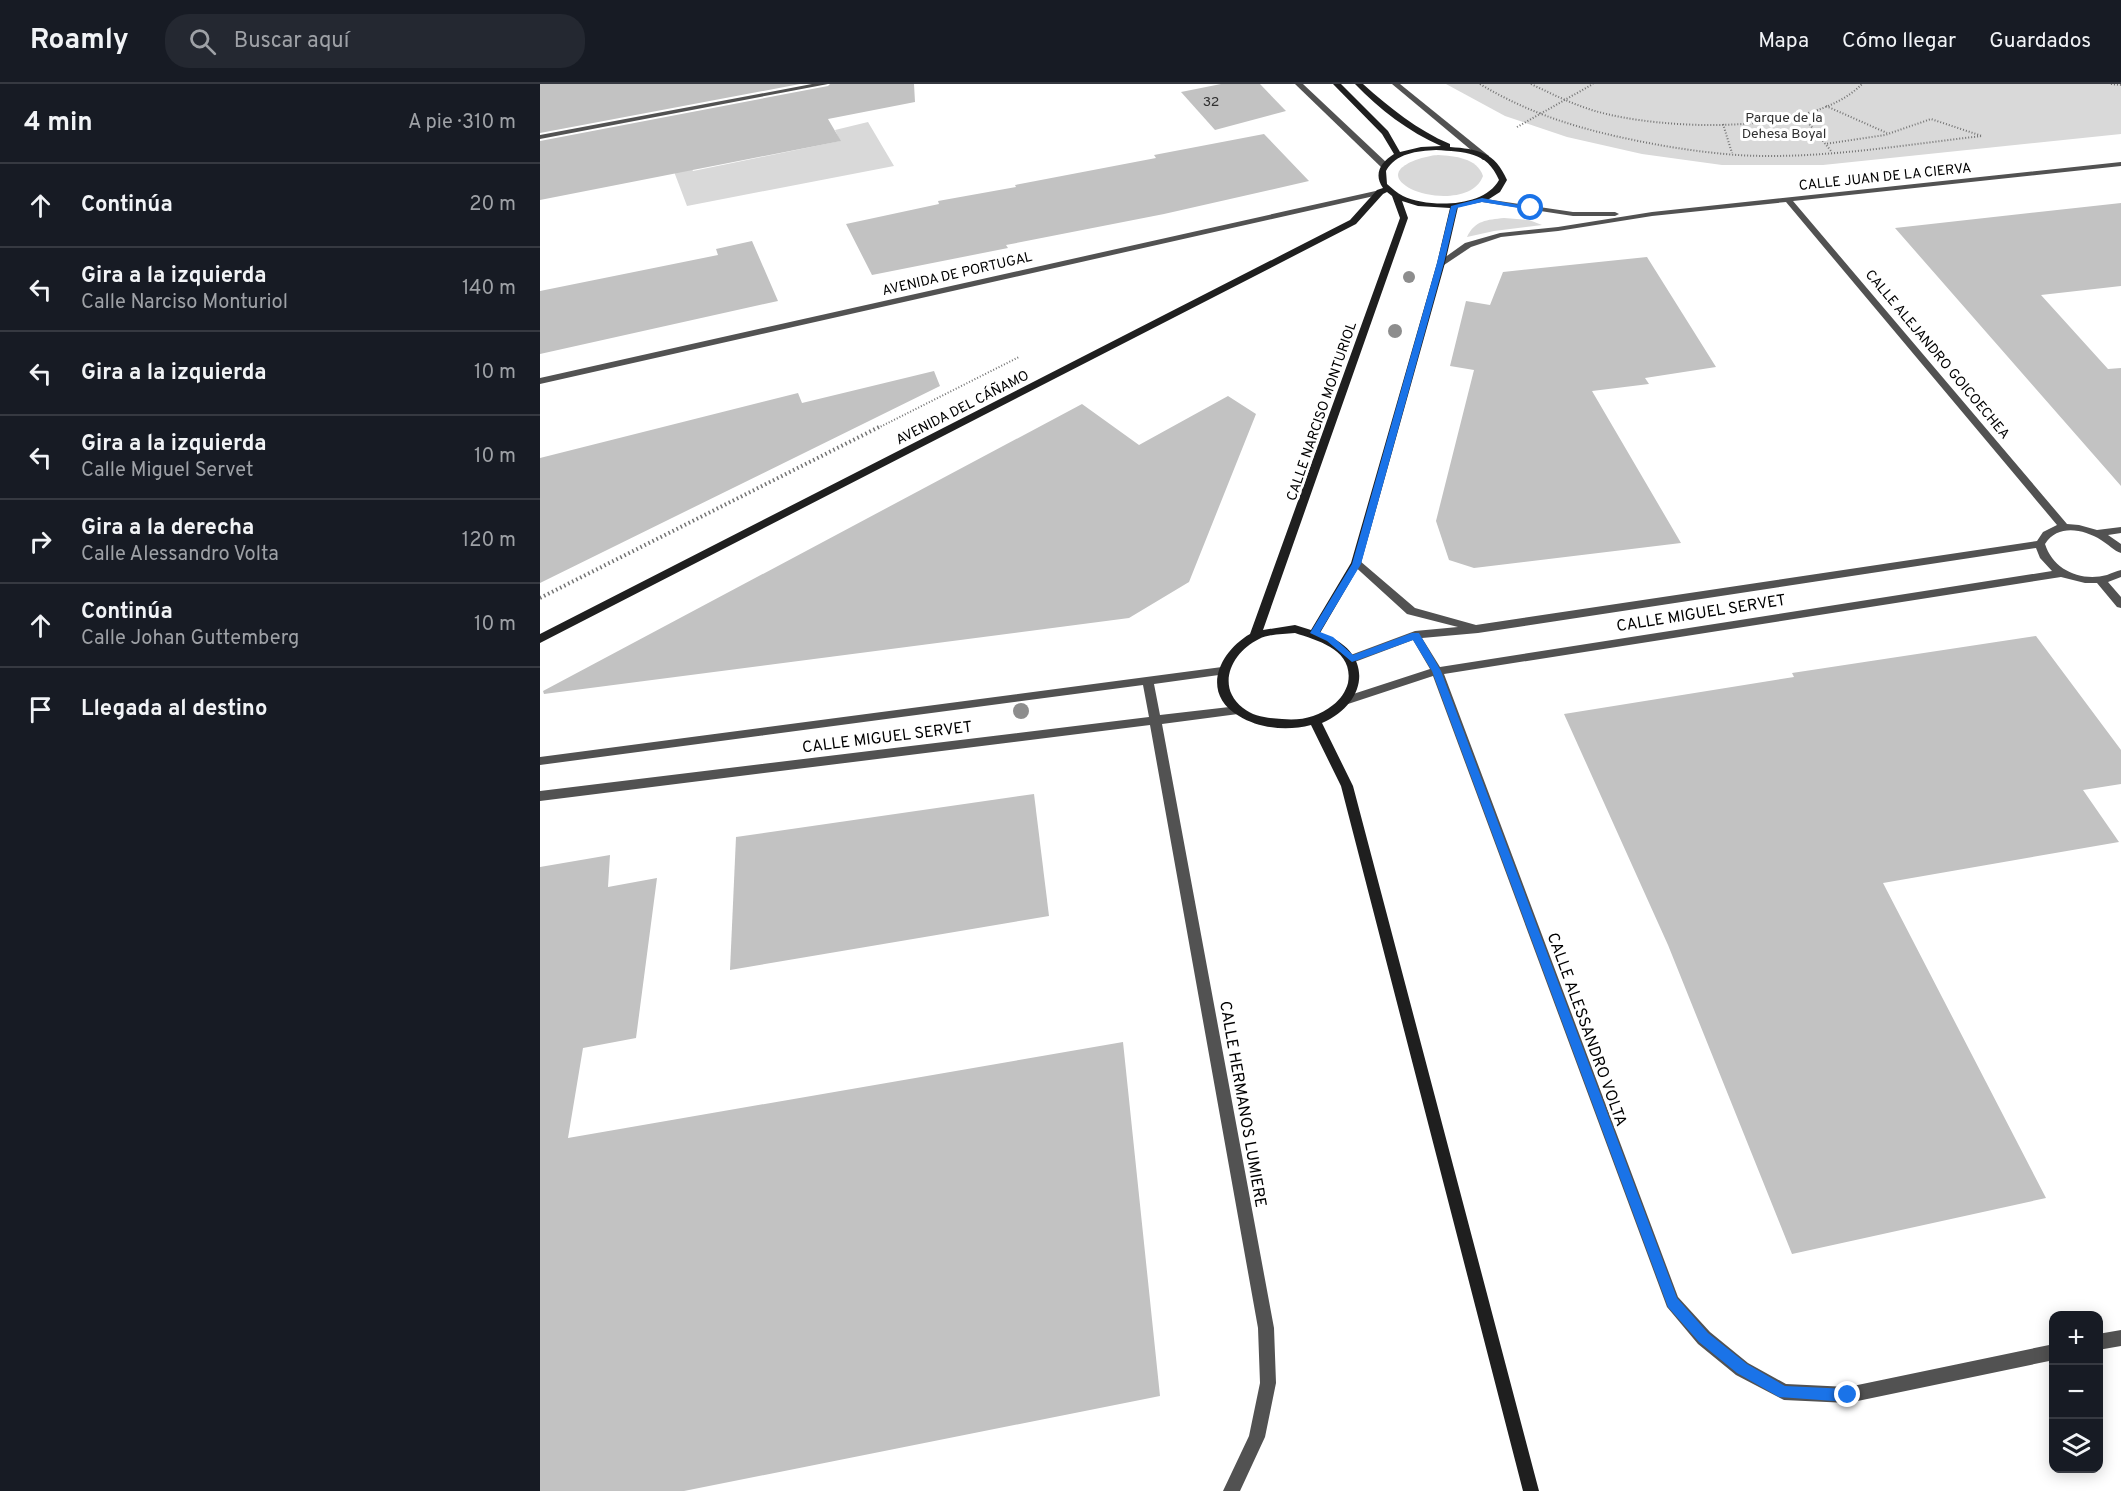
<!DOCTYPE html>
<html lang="es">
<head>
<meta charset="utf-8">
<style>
	body { margin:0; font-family:Overpass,sans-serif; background:#242831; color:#f1f3f6 }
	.controls { position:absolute; right:18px; bottom:18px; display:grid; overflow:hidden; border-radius:12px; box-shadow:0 3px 15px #0003 }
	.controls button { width:54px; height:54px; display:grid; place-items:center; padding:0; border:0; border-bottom:2px solid #363941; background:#171b24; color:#f1f3f6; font:30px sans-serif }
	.stop { position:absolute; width:18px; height:18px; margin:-14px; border:4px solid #1a73e8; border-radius:50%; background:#fff }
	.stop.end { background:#1a73e8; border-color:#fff; box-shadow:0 2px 6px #0008 }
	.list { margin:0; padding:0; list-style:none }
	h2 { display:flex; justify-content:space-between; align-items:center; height:78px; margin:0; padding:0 24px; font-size:26px }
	h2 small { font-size:20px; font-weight:400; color:#9ea1a6 }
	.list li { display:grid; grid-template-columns:39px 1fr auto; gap:18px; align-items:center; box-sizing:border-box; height:84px; padding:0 24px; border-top:2px solid #363941 }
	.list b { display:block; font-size:22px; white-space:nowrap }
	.list p { margin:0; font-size:20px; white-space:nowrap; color:#9ea1a6 }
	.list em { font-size:20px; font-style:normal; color:#9ea1a6 }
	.icon { flex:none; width:33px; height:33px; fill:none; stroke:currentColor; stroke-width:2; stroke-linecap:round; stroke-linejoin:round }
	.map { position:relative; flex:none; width:1581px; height:1407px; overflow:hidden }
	header { display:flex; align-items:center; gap:36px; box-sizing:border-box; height:84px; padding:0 30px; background:#171b24; border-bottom:2px solid #363941 }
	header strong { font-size:28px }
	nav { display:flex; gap:33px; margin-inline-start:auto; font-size:21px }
	.search { width:420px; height:54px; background:#242831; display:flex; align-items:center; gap:15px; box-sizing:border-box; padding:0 21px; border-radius:24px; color:#9ea1a6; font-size:22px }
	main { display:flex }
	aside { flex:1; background:#171b24 }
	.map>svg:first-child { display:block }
</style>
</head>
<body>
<header>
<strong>Roamly</strong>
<div class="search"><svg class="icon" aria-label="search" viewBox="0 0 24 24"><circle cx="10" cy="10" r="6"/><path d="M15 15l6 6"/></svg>Buscar aquí</div>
<nav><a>Mapa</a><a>Cómo llegar</a><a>Guardados</a></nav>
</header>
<main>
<aside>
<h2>4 min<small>A pie · 310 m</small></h2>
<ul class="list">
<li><svg class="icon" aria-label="ahead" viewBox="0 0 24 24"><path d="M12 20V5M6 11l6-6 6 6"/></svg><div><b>Continúa</b></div><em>20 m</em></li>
<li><svg class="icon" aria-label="left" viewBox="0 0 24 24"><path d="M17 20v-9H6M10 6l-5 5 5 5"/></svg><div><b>Gira a la izquierda</b><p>Calle Narciso Monturiol</p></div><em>140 m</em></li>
<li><svg class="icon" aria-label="left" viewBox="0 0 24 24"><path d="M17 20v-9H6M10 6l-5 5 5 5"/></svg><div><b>Gira a la izquierda</b></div><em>10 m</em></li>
<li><svg class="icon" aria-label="left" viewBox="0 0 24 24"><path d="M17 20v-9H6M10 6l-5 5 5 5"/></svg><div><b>Gira a la izquierda</b><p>Calle Miguel Servet</p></div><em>10 m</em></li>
<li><svg class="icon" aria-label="right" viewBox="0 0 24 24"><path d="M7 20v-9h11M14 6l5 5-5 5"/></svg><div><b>Gira a la derecha</b><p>Calle Alessandro Volta</p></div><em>120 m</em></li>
<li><svg class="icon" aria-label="ahead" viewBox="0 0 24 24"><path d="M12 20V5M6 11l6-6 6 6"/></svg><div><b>Continúa</b><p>Calle Johan Guttemberg</p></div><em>10 m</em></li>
<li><svg class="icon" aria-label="arrive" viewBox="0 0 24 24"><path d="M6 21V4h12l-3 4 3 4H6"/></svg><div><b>Llegada al destino</b></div></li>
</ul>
</aside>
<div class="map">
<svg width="1581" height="1407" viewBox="0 0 1581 1407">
	<rect width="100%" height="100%" fill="#fff"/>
	<g fill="#d9d9d9">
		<path d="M906,0H1581V50L1283,81H1182L1102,70L1027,53L965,32Z"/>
		<path d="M328,38L354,82L147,122L130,77L147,74L153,87L300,57L295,46Z"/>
		<path d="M898,71C915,72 937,74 943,92C934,117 891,115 871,105C836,86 881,72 898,71Z"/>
		<path d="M964,134L989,136L1002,141L954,147L927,153C935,136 947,136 964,134Z"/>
	</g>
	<g fill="#c2c2c2">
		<path d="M0,0H260L0,49Z"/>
		<path d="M290,0H374L375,18L288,35L301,57L0,116V57L288,2Z"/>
		<path d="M681,0H720L746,27L675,46L641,8Z"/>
		<path d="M724,50L769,97L624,130L466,161L468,164L332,191L306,140L399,120L398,117L476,103L475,101L616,74L614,71Z"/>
		<path d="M1581,119V202L1501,211L1568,285L1581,284V402L1355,144Z"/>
		<path d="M212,157L238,217L0,270V207L178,171L176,165Z"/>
		<path d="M1107,173L1176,283L1105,294L1109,300L1052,307L1141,459L934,484L909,476L896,437L934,286L910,282L926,217L950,221L963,188Z"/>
		<path d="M394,287L400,302L0,499V374L258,309L262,319Z"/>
		<path d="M688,312L716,330L649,498L589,534L4,610L3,607L542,320L599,361Z"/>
		<path d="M1496,552L1581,666V700L1543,706L1579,758L1343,799L1506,1114L1252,1170L1128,861L1024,630L1254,593L1252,589Z"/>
		<path d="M494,710L509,832L190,886L196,753Z"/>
		<path d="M70,771L68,803L117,794L96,954L43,964L28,1054L583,958L620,1312L144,1407H0V783Z"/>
	</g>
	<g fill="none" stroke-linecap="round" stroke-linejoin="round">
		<g stroke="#747474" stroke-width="2" stroke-dasharray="1 2" stroke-linecap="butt">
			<path d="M940,0C983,26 1027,41 1075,52C1115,61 1156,68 1197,71C1279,76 1361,61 1442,52L1391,35L1345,51L1285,60"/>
			<path d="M991,0C1012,10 1032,20 1055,27C1121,46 1270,53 1322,0"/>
			<path d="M1571,0L1581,1"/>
			<path d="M1286,22L1347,49"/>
			<path d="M1262,31L1291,67"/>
			<path d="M1183,40L1192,69"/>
			<path d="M977,43L1053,0"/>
			<path d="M338,344L479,273"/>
		</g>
		<path stroke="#747474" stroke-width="4" stroke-dasharray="1.5 3" stroke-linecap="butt" d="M0,514L341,342"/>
		<g fill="#525252" fill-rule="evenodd">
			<path d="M272,0H288L0,55V51Z"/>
			<path d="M755,0H763L848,80V84H842Z"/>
			<path d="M852,0H860L949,72V76H943Z"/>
			<path d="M1581,78V82L1253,117L1527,440L1539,441L1557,446L1581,443V449L1568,451L1581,460V469C1574,467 1568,460 1561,456C1543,445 1518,440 1505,460C1513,486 1541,498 1567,491C1572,489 1576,487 1581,486V493L1568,498L1581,513V524L1577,523L1557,499H1545L1521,493L904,590L1138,1213L1170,1248L1208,1279L1246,1300L1308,1303L1514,1260V1276L1308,1319L1244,1316L1196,1291L1158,1260L1127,1223L893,592L808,620L802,616L804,613L890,585L873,556L812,579L806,575L808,572L875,547L918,543L867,530L811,479L816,476L820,477L875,524L936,541L1497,457L1503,448L1517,441L1246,118L1112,132L1018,147L961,153L931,163L904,181L897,179L925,159L960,149L1018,143L1112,128ZM1496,464L1500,474L1512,487L900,583L882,554L938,549Z"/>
			<path d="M840,106H843V110L0,300V294Z"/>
			<path d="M939,114L1033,128H1075L1079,130L1075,132H1033L942,118L938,116Z"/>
			<path d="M682,583L688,587L686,590L614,600L620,631L698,622L704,626L698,630L622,640L734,1244L736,1299L725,1353L700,1407H683L709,1352L720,1299L718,1244L610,641L0,717V707L609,633L603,601L0,681V673Z"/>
			<path d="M1581,1246V1262L1558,1266V1250Z"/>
		</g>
		<path fill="#1f1f1f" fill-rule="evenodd" d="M793,0H801L848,47L860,68L881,63L901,62C869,48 839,25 815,0H823C850,24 877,46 910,60V63C938,65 955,68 967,96L960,108L946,117L918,123L905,179L821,479L780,549C834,566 830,618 782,639L813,702L999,1407H983L801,702L771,641C748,647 720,645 699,632C660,609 679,568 710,550L860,134L852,112L847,108L843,110L816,140L0,559V550L810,136L837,106L843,104C833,90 841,78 854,70L842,50ZM896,66C924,68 947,67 959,96C944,124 888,124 863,112C857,109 852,104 847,100L846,87C856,69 877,67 896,66ZM862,117L878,122L910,124L897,179L811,479L771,546L755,541L723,546L868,134ZM755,549C779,557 814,566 808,599C806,607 800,616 793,621C778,633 761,637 742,635C728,634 714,633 703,624C675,602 692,568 719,555C729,550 743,550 755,549Z"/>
	</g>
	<g fill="#8d8d8d">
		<circle cx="869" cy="193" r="6"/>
		<circle cx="855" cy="247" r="7"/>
		<circle cx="481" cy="627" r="8"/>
	</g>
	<path fill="#1a73e8" d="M942,114L994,124L991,126L942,118L917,124L904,179L821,480L780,548L793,553L813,571L872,549H879L901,587L1137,1214L1168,1249L1207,1280L1245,1302L1308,1305L1312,1306L1314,1311L1312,1316L1308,1318L1239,1313L1197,1289L1159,1258L1128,1223L892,587L873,556L812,578L787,557L770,549L812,480L897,179L911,122Z"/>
	<g text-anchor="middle" stroke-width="6" stroke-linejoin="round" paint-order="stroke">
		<g font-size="14" fill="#303030">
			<text x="671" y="22">32</text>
		</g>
		<g font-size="14" fill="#303030" stroke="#fff">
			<text x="1244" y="38">Parque de la<tspan x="1244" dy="16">Dehesa Boyal</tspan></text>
		</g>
		<g font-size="14" fill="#000" stroke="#fff">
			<text transform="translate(1345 92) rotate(-6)" y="5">CALLE JUAN DE LA CIERVA</text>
			<text transform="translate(417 189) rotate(-13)" y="5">AVENIDA DE PORTUGAL</text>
			<text transform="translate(1398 270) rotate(50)" y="5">CALLE ALEJANDRO GOICOECHEA</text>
			<text transform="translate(422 323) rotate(-27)" y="5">AVENIDA DEL CÁÑAMO</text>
			<text transform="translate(781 327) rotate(-71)" y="5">CALLE NARCISO MONTURIOL</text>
		</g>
		<g font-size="16" fill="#000" stroke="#fff">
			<text transform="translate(1161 528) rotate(-9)" y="6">CALLE MIGUEL SERVET</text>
			<text transform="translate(347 652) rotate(-7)" y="6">CALLE MIGUEL SERVET</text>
			<text transform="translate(1048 945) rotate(70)" y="6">CALLE ALESSANDRO VOLTA</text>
			<text transform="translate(704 1020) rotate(80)" y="6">CALLE HERMANOS LUMIERE</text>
		</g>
	</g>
</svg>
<div class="controls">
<button>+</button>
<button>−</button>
<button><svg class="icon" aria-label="layers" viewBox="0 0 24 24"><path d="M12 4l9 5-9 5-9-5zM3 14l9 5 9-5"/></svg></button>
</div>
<div class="stop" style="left:991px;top:124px"></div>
<div class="stop end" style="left:1308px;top:1311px"></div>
</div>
</main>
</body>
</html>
